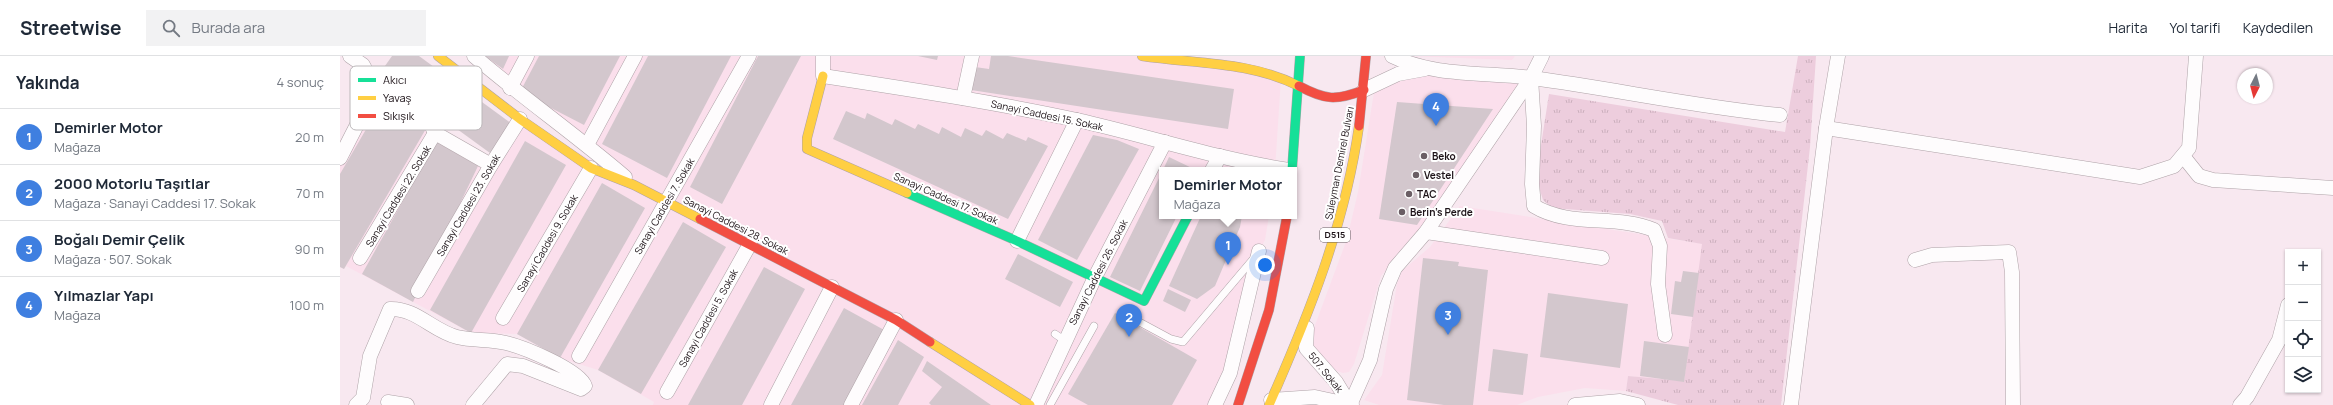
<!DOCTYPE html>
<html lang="tr">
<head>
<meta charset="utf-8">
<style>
	body { margin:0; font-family:Manrope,sans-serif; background:#f2f2f3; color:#1f2937 }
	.controls { position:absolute; right:12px; bottom:12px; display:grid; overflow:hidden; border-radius:0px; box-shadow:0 1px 3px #0004 }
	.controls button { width:36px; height:36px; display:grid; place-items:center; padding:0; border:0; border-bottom:1px solid #e0e1e3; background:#fff; color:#1f2937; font:20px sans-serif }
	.compass { position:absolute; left:1897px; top:12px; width:36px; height:36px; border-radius:50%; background:#fff; box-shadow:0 1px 3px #0004; rotate:186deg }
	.you { position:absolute; left:925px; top:209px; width:14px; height:14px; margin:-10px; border:3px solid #fff; border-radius:50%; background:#1a73e8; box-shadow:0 0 0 6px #1a73e833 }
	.badge { display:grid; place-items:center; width:26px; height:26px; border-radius:50%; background:#ea580c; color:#fff; font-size:13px; font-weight:700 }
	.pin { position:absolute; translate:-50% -33px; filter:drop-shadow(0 1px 2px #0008) }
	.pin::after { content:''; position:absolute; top:21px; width:14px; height:12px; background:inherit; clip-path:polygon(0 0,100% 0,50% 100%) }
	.popup { position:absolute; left:819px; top:111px; width:138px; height:52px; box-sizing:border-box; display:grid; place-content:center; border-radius:0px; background:#fff; filter:drop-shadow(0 1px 3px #0005); font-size:13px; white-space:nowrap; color:#747a83 }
	.popup b { font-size:15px; color:#1f2937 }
	.popup::after { content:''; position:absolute; left:50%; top:100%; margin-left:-8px; border:8px solid transparent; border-top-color:#fff }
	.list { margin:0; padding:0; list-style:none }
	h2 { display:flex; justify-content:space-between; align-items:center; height:52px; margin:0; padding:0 16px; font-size:17px }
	h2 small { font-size:13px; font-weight:400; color:#747a83 }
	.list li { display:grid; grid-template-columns:26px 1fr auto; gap:12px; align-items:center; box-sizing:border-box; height:56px; padding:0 16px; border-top:1px solid #e0e1e3 }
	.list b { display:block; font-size:15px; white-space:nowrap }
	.list p { margin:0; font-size:13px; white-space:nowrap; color:#747a83 }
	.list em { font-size:13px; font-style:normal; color:#747a83 }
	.icon { flex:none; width:22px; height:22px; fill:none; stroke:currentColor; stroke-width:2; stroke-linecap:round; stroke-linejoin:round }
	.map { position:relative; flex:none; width:1993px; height:349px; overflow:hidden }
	header { display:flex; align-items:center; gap:24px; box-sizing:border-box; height:56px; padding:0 20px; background:#fff; border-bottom:1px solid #e0e1e3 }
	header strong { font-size:19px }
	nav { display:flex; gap:22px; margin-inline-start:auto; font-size:14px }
	.search { width:280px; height:36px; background:#f2f2f3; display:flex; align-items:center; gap:10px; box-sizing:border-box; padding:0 14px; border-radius:0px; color:#747a83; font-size:15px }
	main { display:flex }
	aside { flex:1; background:#fff }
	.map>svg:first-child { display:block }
</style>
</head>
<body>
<header>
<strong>Streetwise</strong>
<div class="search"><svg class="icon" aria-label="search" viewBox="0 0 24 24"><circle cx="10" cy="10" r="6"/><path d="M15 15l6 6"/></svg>Burada ara</div>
<nav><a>Harita</a><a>Yol tarifi</a><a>Kaydedilen</a></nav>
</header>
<main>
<aside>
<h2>Yakında<small>4 sonuç</small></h2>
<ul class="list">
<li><span class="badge" style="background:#3f7fe0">1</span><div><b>Demirler Motor</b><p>Mağaza</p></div><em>20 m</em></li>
<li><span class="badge" style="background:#3f7fe0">2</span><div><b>2000 Motorlu Taşıtlar</b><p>Mağaza · Sanayi Caddesi 17. Sokak</p></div><em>70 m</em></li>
<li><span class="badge" style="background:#3f7fe0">3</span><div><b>Boğalı Demir Çelik</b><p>Mağaza · 507. Sokak</p></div><em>90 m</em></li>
<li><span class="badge" style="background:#3f7fe0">4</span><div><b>Yılmazlar Yapı</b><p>Mağaza</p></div><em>100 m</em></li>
</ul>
</aside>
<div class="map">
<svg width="1993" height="349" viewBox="0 0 1993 349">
	<defs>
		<pattern id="grass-tufts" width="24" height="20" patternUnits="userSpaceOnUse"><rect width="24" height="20" fill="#edcddd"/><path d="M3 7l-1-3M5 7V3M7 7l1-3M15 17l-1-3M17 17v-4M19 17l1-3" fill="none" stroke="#cbafbd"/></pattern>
	</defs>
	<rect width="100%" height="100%" fill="#f8e8f0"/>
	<g fill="#fbdfec">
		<path d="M134,0H802L941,22L935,114H822V160H929L925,184L919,195L875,349H313L314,346L258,314L220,302L177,278L131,277L6,210L4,213L0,211V102L34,29L88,62L95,77L150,109L180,63L293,128Z"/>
		<path d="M1069,0H1175L1172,4Z"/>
		<path d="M1090,12L1191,22L1086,176L1074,178L1041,220L1014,308L1009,316L1003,317L992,313L975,293L971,280L1007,183L1018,136L1035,30Z"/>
		<path d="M1120,150L1363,188L1344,326L1288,320L1286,335L1245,332L1198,341L1177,349H1039L1024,344L1042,319L1057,228L1062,215L1090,191Z"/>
	</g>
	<path fill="url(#grass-tufts)" d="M1458,0H1476L1470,91L1441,349H1338L1286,335L1288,320L1344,325L1362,188L1328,182L1322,165L1290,158L1212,152L1203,144L1196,121L1209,38L1445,76Z"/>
	<g fill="#d3c7cd">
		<path d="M52,0H79L172,68L150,97L40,17Z"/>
		<path d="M145,0H169L163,13Z"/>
		<path d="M199,0H280L244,69L180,36Z"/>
		<path d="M308,0H391L327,122L262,88Z"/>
		<path d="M418,0H461L382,148L350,131Z"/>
		<path d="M578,0H598L597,4Z"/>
		<path d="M651,0H668L894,33L888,73L631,34L635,11L649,13Z"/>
		<path d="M42,46L87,71L4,213L0,211V118Z"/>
		<path d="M1057,46L1153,53L1077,169L1039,163Z"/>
		<path d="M506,55L525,63L527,57L552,69L555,63L575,73L578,68L599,78L602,71L621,81L625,72L642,80L646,74L663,83L667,77L686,85L688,81L708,90L668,163L493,83Z"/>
		<path d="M753,79L777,84L799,93L737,204L698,184Z"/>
		<path d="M185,85L226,109L131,277L90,254Z"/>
		<path d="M96,86L138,110L73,246L22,218Z"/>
		<path d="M829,101L856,114H823Z"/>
		<path d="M822,116V160H837L800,235L770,221Z"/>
		<path d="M262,127L305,152L220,302L177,278Z"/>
		<path d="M861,160H902L900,171L875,230L857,243L829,230Z"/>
		<path d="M343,166L386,191L301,338L258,314Z"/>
		<path d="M678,198L733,226L720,251L665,223Z"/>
		<path d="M1083,202L1119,206L1118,210L1148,214L1133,349H1104L1067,344Z"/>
		<path d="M424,211L465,233L402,349H348Z"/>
		<path d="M1343,215L1359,217L1353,261L1331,258L1335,225L1341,226Z"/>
		<path d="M828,233L851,244L845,256L823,245Z"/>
		<path d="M1208,237L1288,248L1280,312L1200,301Z"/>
		<path d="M504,252L546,275L506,349H451Z"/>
		<path d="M775,257L857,304L832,349H748L728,338Z"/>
		<path d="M558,284L584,301L558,349H522Z"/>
		<path d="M1304,285L1349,291L1344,326L1300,320Z"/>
		<path d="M1153,293L1188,298L1183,339L1148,335Z"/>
		<path d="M587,305L651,349H591L589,347L602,331L582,315Z"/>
	</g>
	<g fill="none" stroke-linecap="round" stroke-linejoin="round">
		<defs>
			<g id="lane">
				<path d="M792,262L831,283L843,286L914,202"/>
				<path d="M715,278L724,284"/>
				<path d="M710,349L754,270"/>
			</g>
			<g id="street">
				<path d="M10,0L23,9L34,29"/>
				<path d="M134,0C183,42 236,79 285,121"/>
				<path d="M483,0V20C568,33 653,46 737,64C808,80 877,103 949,114"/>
				<path d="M1052,0C1094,21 1146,16 1192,22C1275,33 1357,51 1440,59"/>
				<path d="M1191,22L1194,70L1192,128L1194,150C1230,172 1276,158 1314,174L1320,190L1318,228L1325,279"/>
				<path d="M34,29L88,62L95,77L151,109"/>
				<path d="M170,32L187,0"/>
				<path d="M1024,34L1058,18L1085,13"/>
				<path d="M623,42L632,0"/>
				<path d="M1486,72L1800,121L1834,110L1849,92L1856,0"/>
				<path d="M247,89L295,0"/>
				<path d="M1843,100L1859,120L1873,124L1993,132"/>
				<path d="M0,102L22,59L34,29"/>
				<path d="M872,114L880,100"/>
				<path d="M1086,176L1262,202"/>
				<path d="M677,185L737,64"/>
				<path d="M20,202L95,77"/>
				<path d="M1575,204L1592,199L1669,196L1672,216L1673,349"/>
				<path d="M78,235L151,109L180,63"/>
				<path d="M163,262L251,112"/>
				<path d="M967,272L966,292L996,326L1010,349"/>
				<path d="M239,300L409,0"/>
				<path d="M327,336L410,188"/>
				<path d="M931,344L975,341L1012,349"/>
				<path d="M48,346L67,349"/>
				<path d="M16,349L23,342L30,300L50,253C76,252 93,275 117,281C133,285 150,283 166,287C183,291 240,314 245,330L241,333L183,310L167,308L133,349"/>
				<path d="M431,349L492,231"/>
				<path d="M511,349L556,264"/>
				<path d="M696,349L755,221L825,86"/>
				<path d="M875,349L890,317L919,195"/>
				<path d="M1010,349L1030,304L1046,233L1055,212L1086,176L1191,22L1202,0"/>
				<path d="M1235,349L1280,345L1298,349"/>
				<path d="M1451,349L1486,72L1498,0"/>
				<path d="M1900,349L1907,341L1939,284L1948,249"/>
			</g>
			<g id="fast">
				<path d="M952,114L960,0"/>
				<path d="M567,137L677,185L804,245L848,160"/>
			</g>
			<g id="slow">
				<path d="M98,0L180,63L251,112L294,129L360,163"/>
				<path d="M802,0C856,8 909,5 959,30"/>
				<path d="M483,20L467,82V93L567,137"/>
				<path d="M590,286L690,349"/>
				<path d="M929,349C969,258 1005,169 1019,70"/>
			</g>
			<g id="jam">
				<path d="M959,30C985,44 996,45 1024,34"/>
				<path d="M1019,70L1026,0"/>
				<path d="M360,163L556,264L590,286"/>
				<path d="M898,349L929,254L947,160"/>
			</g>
		</defs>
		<use href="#lane" stroke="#aea2a7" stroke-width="8"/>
		<use href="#street" stroke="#aea2a7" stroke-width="15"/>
		<use href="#fast" stroke="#aea2a7" stroke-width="10"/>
		<use href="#slow" stroke="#aea2a7" stroke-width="10"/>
		<use href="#jam" stroke="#aea2a7" stroke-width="10"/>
		<use href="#lane" stroke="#fefcfd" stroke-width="7"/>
		<use href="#street" stroke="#fefcfd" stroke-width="14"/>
		<use href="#fast" stroke="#16e098" stroke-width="9"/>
		<use href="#slow" stroke="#ffcf43" stroke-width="9"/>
		<use href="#jam" stroke="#f24e42" stroke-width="9"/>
	</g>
	<g fill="#6a5e64" stroke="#fff" stroke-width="1.5">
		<circle cx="1084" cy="100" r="4"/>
		<circle cx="1076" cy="119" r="4"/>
		<circle cx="1069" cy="138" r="4"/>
		<circle cx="1062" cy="156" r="4"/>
	</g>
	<g text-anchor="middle" stroke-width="4" stroke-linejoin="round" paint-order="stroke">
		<rect fill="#fff" stroke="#625a5e" stroke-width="1" x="980" y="172" width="30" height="14" rx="3"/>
		<g font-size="9" font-weight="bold" fill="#1e1419">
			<text x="995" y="182">D515</text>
		</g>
		<g font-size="10" fill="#1e1419" stroke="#fff">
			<text transform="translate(707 59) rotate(12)" y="4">Sanayi Caddesi 15. Sokak</text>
			<text transform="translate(999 107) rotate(-79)" y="4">Süleyman Demirel Bulvarı</text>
			<text transform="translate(58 140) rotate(-59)" y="4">Sanayi Caddesi 22. Sokak</text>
			<text transform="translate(606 142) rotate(24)" y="4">Sanayi Caddesi 17. Sokak</text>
			<text transform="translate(128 149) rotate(-60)" y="4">Sanayi Caddesi 23. Sokak</text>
			<text transform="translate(324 150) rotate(-60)" y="4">Sanayi Caddesi 7. Sokak</text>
			<text transform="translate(396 169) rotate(27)" y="4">Sanayi Caddesi 28. Sokak</text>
			<text transform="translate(207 187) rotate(-60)" y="4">Sanayi Caddesi 9. Sokak</text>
			<text transform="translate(758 216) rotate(-63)" y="4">Sanayi Caddesi 26. Sokak</text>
			<text transform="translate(368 262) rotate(-61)" y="4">Sanayi Caddesi 5. Sokak</text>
			<text transform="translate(986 316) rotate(51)" y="4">507. Sokak</text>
		</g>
		<g font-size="10" font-weight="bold" fill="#1e1419" stroke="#fff" text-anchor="start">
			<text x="1092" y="104">Beko</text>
			<text x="1084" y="123">Vestel</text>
			<text x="1077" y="142">TAC</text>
			<text x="1070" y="160">Berin's Perde</text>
		</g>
	</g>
	<rect x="10" y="10" width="132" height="64" rx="6" fill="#fff" stroke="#bcb8ba" stroke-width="1"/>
	<rect x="18" y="22" width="18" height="4" fill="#16e098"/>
	<rect x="18" y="40" width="18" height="4" fill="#ffcf43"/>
	<rect x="18" y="58" width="18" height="4" fill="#f24e42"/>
	<g font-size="11" fill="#1e1419">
		<text x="43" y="28">Akıcı</text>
		<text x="43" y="46">Yavaş</text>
		<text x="43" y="64">Sıkışık</text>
	</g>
</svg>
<div class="controls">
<button>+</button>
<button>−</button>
<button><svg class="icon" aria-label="locate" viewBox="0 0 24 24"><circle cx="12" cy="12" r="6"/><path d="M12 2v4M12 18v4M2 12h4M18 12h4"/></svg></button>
<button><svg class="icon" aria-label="layers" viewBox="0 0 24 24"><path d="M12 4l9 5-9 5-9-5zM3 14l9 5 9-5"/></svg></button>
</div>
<svg class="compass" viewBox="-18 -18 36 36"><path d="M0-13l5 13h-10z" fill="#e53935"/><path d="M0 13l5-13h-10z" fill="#747a83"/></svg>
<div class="you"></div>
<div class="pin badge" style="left:888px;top:209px;background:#3f7fe0">1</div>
<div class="popup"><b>Demirler Motor</b>Mağaza</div>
<div class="pin badge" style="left:789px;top:281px;background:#3f7fe0">2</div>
<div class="pin badge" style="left:1108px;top:279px;background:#3f7fe0">3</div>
<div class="pin badge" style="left:1096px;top:70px;background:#3f7fe0">4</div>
</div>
</main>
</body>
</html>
